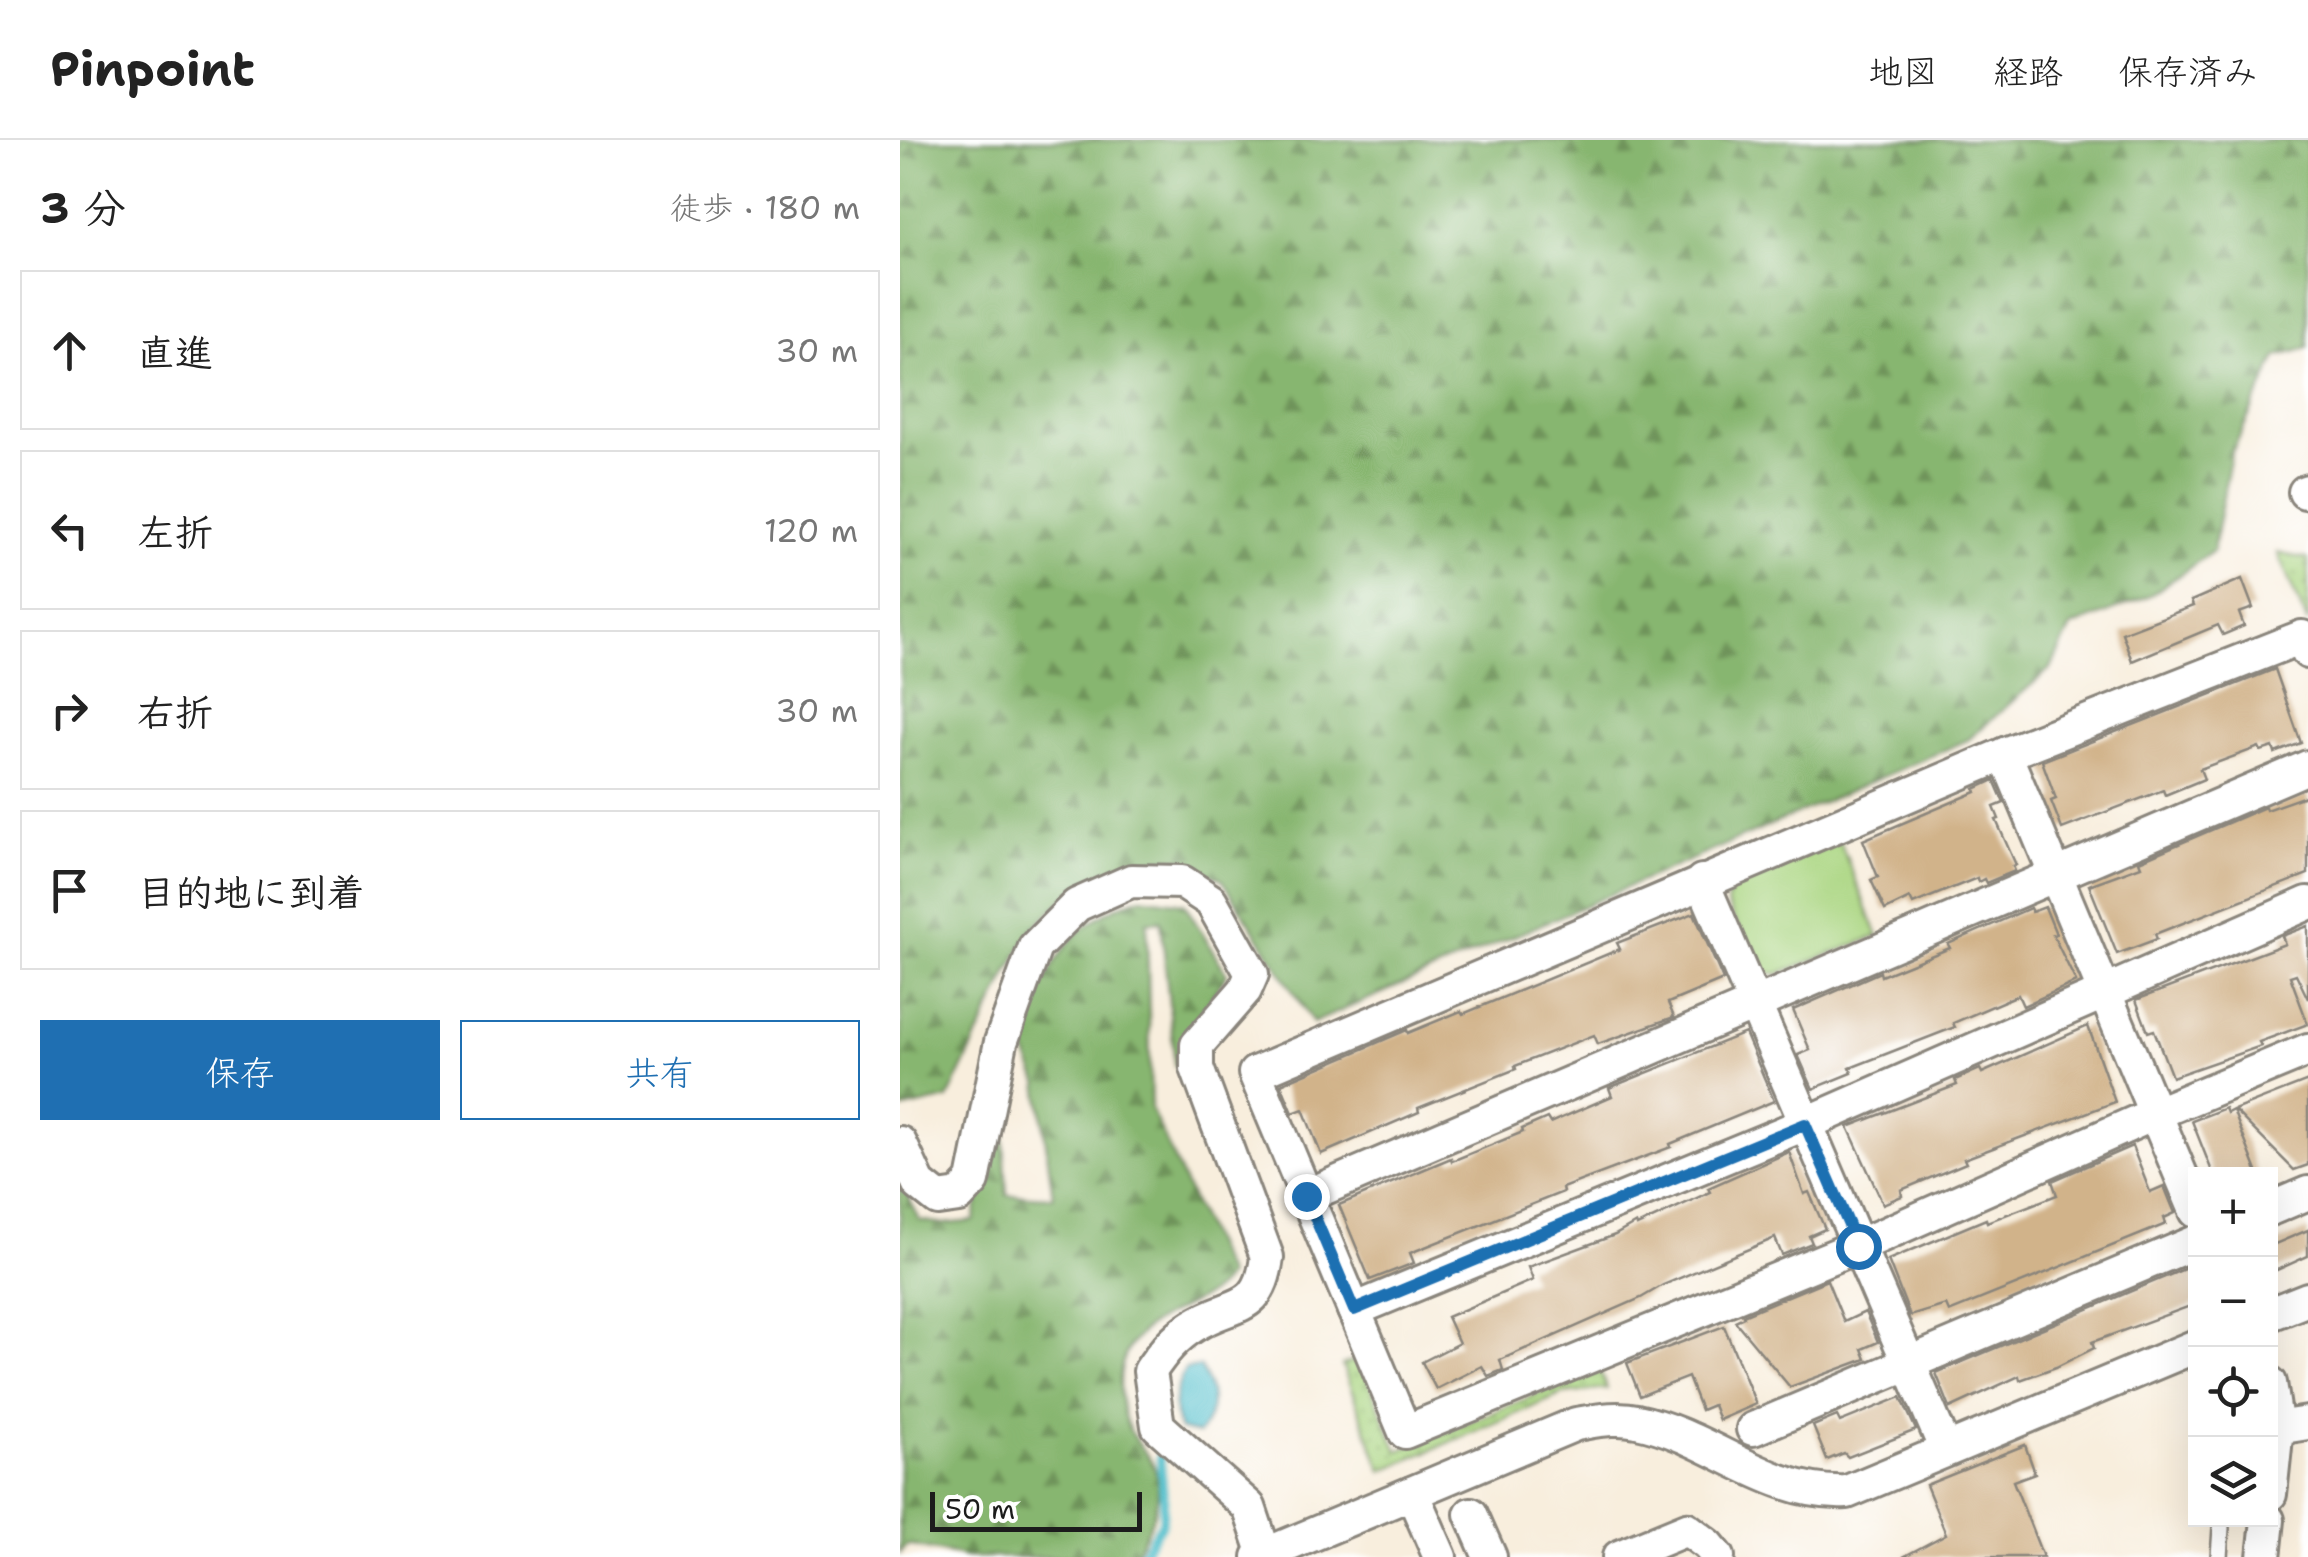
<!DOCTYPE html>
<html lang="ja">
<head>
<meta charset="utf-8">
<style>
	body { margin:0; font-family:"Shantell Sans","Klee One",sans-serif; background:#f6f6f6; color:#222 }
	.controls { position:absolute; right:30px; bottom:30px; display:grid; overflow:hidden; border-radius:0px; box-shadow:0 10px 40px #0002 }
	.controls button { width:90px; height:90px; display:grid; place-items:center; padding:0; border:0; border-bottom:2px solid #e0e0e0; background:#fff; color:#222; font:50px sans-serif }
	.scale { position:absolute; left:30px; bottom:25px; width:212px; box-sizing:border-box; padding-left:10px; border:5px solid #1c1c1c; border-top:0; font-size:28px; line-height:35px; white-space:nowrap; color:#1c1c1c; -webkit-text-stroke:8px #fff; paint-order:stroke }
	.stop { position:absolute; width:30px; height:30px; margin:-22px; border:8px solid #1f6fb2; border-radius:50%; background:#fff }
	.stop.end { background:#1f6fb2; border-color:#fff; box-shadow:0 2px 10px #0008 }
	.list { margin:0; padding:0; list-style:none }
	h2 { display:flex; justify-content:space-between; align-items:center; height:130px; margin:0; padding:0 40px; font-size:42px }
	h2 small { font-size:32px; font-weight:400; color:#767676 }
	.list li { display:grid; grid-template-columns:65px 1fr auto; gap:30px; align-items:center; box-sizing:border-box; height:160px; margin:0 20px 20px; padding:0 20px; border:2px solid #e0e0e0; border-radius:0px }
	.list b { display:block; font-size:38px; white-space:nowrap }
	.list em { font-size:32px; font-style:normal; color:#767676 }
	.actions { display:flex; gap:20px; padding:30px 40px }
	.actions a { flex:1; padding:22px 0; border:2px solid #1f6fb2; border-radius:0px; text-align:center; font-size:35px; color:#1f6fb2 }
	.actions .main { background:#1f6fb2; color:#fff }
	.icon { flex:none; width:55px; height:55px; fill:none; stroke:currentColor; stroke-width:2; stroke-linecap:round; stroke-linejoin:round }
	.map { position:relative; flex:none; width:1408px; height:1417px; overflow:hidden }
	header { display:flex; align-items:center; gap:60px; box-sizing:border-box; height:140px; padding:0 50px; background:#fff; border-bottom:2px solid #e0e0e0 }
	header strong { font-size:48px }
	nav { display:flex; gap:55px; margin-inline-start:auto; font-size:35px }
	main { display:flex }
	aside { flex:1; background:#fff }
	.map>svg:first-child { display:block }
</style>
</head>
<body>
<header>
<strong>Pinpoint</strong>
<nav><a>地図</a><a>経路</a><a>保存済み</a></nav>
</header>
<main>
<aside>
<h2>3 分<small>徒歩 · 180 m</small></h2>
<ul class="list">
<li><svg class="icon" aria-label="ahead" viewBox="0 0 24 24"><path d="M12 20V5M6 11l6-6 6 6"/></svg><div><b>直進</b></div><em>30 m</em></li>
<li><svg class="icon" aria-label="left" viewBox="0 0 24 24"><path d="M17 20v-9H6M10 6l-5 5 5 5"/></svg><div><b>左折</b></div><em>120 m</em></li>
<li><svg class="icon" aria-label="right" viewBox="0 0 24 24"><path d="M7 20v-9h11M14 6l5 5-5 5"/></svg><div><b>右折</b></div><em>30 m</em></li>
<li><svg class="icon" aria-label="arrive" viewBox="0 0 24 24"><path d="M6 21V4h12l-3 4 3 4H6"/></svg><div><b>目的地に到着</b></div></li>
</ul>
<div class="actions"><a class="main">保存</a><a>共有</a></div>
</aside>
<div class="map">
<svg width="1408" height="1417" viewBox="0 0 1408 1417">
	<defs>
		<pattern id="grass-dots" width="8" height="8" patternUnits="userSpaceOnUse" patternTransform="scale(2.5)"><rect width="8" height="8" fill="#aad581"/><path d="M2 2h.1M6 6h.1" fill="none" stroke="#92b66f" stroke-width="1.8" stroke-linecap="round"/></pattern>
		<pattern id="forest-firs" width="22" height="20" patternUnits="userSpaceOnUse" patternTransform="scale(2.5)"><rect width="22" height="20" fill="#87b66f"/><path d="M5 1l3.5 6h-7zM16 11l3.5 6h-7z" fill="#6e935a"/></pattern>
	</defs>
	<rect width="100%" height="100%" fill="#fff"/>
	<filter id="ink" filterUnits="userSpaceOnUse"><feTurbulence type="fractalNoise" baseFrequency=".01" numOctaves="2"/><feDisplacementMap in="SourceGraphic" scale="20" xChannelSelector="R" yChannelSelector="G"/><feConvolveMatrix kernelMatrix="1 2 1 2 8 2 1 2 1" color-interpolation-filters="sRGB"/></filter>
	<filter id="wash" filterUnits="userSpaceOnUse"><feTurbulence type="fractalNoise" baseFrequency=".0048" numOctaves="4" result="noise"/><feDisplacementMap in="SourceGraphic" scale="40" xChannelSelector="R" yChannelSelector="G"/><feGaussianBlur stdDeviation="2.25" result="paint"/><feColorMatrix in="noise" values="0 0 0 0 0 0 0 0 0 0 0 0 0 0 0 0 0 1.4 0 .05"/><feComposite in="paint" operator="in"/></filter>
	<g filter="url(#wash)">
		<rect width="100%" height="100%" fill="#f8eedd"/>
		<g fill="url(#grass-dots)" stroke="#63784e" stroke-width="2.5">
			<path d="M1377,413L1408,419V484Z"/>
			<path d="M459,1219L498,1311L699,1229L707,1249L663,1254L482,1331L442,1225Z"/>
		</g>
		<g fill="url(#forest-firs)" stroke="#526946" stroke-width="2.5">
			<path d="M0,0H1408V208L1377,217L1331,314L1313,411L1248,457L1171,487L1151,528L1068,600L413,883L322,739L276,718L226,724L173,751L132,789L109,831L48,959L1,970Z"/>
			<path d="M241,757L284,763L327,834L291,888L281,926H275L261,781L247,782L251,969L327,1136C311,1169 239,1168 223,1222C217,1240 221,1274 230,1291C241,1312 260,1321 258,1352C256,1377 245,1396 233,1417H68L7,1405L0,1413V1038L19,1080L43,1084L74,1081L101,945L107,1055L153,1057L138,942L120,898C151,827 162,784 241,757Z"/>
		</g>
		<path fill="#aad581" stroke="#63784e" stroke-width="2.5" d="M936,692L978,796L877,834L859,832L827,764L831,739Z"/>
		<path fill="#52bfcb" stroke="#376e74" stroke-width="2.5" d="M300,1227C314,1253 316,1270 299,1294L280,1290C270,1268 275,1250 285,1229Z"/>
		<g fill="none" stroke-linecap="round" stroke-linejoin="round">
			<path stroke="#52bfcb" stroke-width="9" d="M240,1417L262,1383L264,1360L260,1317"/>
		</g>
		<g id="blocks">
			<g fill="#d1b38a">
				<path d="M1342,439L1353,468L1339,473L1344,486L1323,495L1318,485L1232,521L1222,493L1293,466L1291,461Z"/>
				<path d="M1375,529L1401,603L1375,613L1373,607L1361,611L1359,607L1300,629L1304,639L1265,655L1263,650L1162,689L1151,661L1156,659L1142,621Z"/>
				<path d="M1094,640L1104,663L1094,667L1099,679L1096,680L1116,725L1113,726L1115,731L1086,743L1084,739L1078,742L1077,738L1013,764L1010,758L985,770L971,740L978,737L963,700L1076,652L1075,649Z"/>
				<path d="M1408,655V734L1255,794L1257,799L1217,814L1189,745L1241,726L1239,721L1365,667L1366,670Z"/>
				<path d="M1145,767L1156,794L1153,795L1176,842L1123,866L1118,855L1053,883L1055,887L950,928L952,933L913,949L898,915L910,910L893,870L980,832L981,836L1050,808L1048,804L1130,768L1132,772Z"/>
				<path d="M794,773L823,840L768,863L774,877L698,904L694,895L615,926L616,929L518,968L519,972L421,1014L403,969L393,973L381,944L507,890L508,893L561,871L563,874L720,809L717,803Z"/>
				<path d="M1408,786V859L1396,834L1390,836L1408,884L1359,902L1361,906L1272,937L1254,890L1248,892L1236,860L1385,804L1382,796Z"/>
				<path d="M1188,886L1215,962L1064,1019L1066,1023L1001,1050L1002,1056L983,1064L948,987L1057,945L1055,940L1080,929L1082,933Z"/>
				<path d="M845,893L874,961L770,1004L771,1007L662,1048L663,1052L510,1113L514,1123L470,1140L439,1065L551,1018L552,1021L623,992L622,989L647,978L650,983L712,956L709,948Z"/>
				<path d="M1408,941V1025L1394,1030L1334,970Z"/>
				<path d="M1325,968L1327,973L1333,970L1358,1034H1313L1292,981Z"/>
				<path d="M1232,1006L1250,1052L1264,1046L1275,1073L1264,1078L1266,1084L1049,1172L1046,1165L1010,1176L988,1120L1086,1079L1087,1082L1157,1055L1152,1041Z"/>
				<path d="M889,1012L904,1054L909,1052L925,1089L909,1096L912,1103L882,1115L875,1098L763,1145L741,1158L600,1220L603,1230L588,1236L582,1226L536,1249L522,1222L559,1203L547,1177L633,1140L628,1127L715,1095L736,1083L737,1086L810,1052L808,1048Z"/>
				<path d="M1408,1090V1116L1370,1133V1106Z"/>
				<path d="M1296,1124V1164L1192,1202L1194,1208L1156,1227L1120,1240L1119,1236L1050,1268L1036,1233Z"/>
				<path d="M927,1140L944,1182L965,1172L978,1202L962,1209L966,1219L890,1247L835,1181L844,1177L843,1175Z"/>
				<path d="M824,1186L856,1264L819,1280L813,1265L801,1270L788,1237L740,1256L727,1223Z"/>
				<path d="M1001,1257L1016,1290L948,1317L944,1313L927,1320L913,1286L937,1276L940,1282Z"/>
				<path d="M1125,1305L1135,1333L1113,1341L1143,1417H1003L1046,1394L1026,1345Z"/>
			</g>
		</g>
	</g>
	<g filter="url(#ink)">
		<use href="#blocks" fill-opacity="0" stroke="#8a857c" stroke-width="2.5"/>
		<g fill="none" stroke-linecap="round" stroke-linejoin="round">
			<defs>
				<path id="service" d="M1319,1417L1321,1388"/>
				<g id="minor">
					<path d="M1405,352L1408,351"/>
					<path d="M1408,512L1402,497L1105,614L355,933L505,1292L958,1106L1254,974L1408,910"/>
					<path d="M1105,614L1296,1071"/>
					<path d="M802,741L1046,1310"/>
					<path d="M0,1003L19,1044L38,1059L59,1056L73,1041L101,902L135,807L177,765L231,741L282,742L311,761L352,834L345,850L297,905V928L367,1117C360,1175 333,1160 293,1186C274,1198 263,1212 250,1231L258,1286L349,1367L365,1415"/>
					<path d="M406,1056L1408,627"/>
					<path d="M1370,1069L1408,1053"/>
					<path d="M454,1170L905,984L1408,763"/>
					<path d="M1370,1174L1408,1159"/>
					<path d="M1370,1243L1377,1288"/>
					<path d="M853,1289L1296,1102"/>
					<path d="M512,1353L540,1417"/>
					<path d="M1370,1354L1377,1288L1408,1283"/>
					<path d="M571,1374L590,1417"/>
					<path d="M359,1417L676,1284C695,1281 717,1276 737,1281C811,1296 869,1356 947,1352L1296,1206"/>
					<path d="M719,1417L787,1389L808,1405L818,1417"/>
					<path d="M1364,1417L1368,1380"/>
				</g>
			</defs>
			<use href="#service" stroke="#8a857c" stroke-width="20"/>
			<use href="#minor" stroke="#8a857c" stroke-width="38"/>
			<use href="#service" stroke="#fff" stroke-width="15"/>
			<use href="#minor" stroke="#fff" stroke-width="32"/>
		</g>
	</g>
	<g fill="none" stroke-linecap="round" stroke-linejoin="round" filter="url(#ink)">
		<path stroke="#1f6fb2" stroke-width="12" d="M406,1056L454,1170L905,984L958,1106"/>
	</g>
</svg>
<div class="controls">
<button>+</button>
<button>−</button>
<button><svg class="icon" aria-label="locate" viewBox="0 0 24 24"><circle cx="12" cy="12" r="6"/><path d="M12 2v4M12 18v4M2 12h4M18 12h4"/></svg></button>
<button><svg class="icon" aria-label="layers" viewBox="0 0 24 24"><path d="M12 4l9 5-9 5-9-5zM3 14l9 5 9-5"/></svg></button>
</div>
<div class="scale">50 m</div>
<div class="stop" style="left:958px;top:1106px"></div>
<div class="stop end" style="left:406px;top:1056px"></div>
</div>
</main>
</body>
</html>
